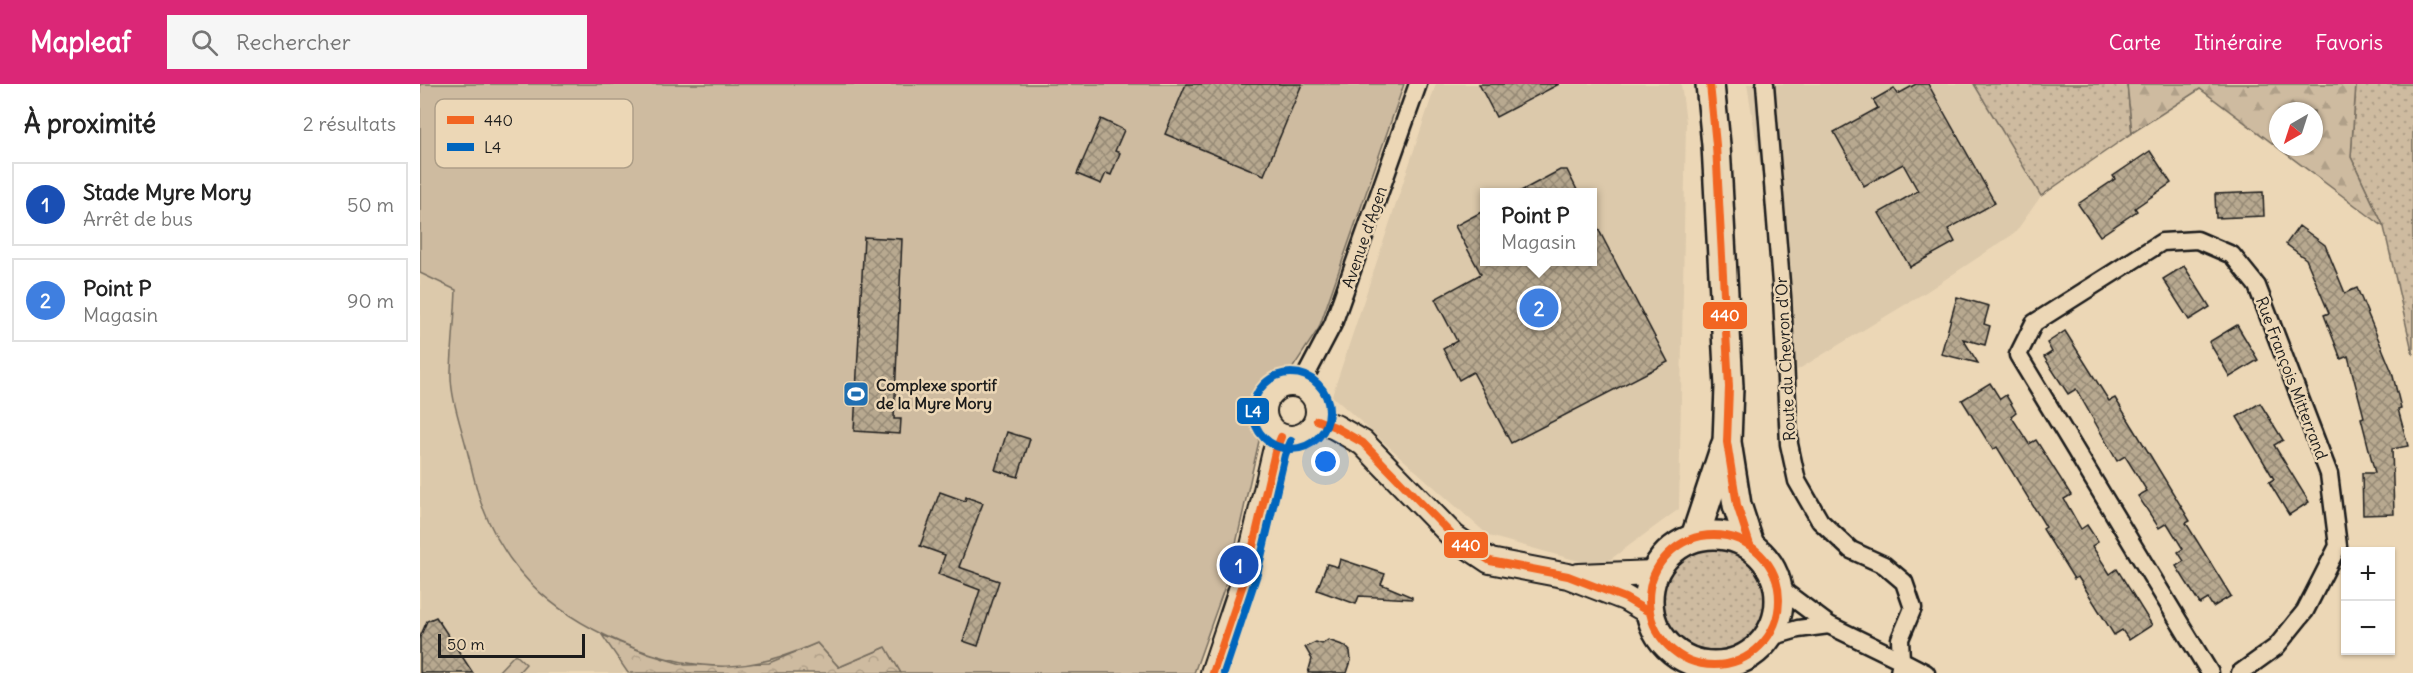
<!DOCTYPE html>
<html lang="fr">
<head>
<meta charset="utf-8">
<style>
	body { margin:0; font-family:Delius,sans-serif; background:#f6f6f6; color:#222 }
	.controls { position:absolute; right:18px; bottom:18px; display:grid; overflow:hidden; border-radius:0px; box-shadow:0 2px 4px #0004 }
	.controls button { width:54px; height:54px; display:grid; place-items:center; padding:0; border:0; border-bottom:2px solid #e0e0e0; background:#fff; color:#222; font:30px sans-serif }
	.compass { position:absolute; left:1849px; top:18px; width:54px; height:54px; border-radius:50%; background:#fff; box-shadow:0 2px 4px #0004; rotate:219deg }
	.scale { position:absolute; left:18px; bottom:15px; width:147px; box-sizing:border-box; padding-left:6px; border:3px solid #1c1c1c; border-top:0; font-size:16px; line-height:21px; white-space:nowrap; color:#1c1c1c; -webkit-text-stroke:4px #ecd7b6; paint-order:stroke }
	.you { position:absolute; left:906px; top:378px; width:21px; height:21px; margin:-15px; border:4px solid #fff; border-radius:50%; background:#1a73e8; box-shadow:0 0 0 9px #1a73e833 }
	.badge { display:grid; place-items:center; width:39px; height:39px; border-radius:50%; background:#db2777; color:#fff; font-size:20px; font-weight:700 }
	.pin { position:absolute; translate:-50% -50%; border:3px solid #fff; box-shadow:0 2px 6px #0006 }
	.popup { position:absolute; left:1060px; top:104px; width:117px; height:78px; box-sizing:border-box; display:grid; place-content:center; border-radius:0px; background:#fff; filter:drop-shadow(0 2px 4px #0005); font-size:20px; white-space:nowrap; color:#767676 }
	.popup b { font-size:22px; color:#222 }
	.popup::after { content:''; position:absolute; left:50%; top:100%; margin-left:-12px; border:12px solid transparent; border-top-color:#fff }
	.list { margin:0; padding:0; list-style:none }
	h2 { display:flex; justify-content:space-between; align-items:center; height:78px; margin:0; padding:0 24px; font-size:26px }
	h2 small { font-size:20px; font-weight:400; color:#767676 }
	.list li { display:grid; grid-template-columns:39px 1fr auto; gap:18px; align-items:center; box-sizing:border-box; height:84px; margin:0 12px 12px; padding:0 12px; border:2px solid #e0e0e0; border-radius:0px }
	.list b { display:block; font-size:22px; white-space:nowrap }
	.list p { margin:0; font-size:20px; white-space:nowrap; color:#767676 }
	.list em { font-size:20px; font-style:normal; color:#767676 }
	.icon { flex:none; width:33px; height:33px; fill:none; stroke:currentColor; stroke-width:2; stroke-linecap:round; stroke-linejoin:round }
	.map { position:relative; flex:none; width:1993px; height:589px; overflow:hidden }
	header { display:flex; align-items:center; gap:36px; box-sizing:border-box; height:84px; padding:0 30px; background:#db2777; color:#fff }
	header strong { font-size:28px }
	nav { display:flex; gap:33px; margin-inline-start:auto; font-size:21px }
	.search { width:420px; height:54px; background:#f6f6f6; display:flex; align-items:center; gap:15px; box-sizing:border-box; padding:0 21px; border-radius:0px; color:#767676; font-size:22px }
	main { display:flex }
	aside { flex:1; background:#fff }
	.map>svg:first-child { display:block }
</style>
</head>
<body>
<header>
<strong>Mapleaf</strong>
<div class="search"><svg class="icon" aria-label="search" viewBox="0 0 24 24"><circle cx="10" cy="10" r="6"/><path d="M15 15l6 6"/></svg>Rechercher</div>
<nav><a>Carte</a><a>Itinéraire</a><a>Favoris</a></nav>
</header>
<main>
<aside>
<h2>À proximité<small>2 résultats</small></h2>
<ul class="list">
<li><span class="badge" style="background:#1a4fb4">1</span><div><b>Stade Myre Mory</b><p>Arrêt de bus</p></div><em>50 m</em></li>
<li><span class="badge" style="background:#3f7fe0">2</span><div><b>Point P</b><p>Magasin</p></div><em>90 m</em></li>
</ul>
</aside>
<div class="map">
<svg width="1993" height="589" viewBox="0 0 1993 589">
	<defs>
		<pattern id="grass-dots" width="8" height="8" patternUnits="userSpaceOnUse" patternTransform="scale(1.5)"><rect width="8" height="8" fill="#cebba0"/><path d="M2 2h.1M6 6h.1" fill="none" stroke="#b0a089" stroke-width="1.8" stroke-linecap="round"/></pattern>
		<pattern id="forest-firs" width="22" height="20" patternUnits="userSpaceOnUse" patternTransform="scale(1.5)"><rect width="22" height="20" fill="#cebba0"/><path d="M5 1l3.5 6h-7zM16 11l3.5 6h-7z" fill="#b0a089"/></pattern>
		<pattern id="park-crowns" width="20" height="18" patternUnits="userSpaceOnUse" patternTransform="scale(1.5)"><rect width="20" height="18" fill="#cebba0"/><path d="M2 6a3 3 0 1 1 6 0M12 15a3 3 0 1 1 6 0" fill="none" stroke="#b0a089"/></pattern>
		<pattern id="building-cross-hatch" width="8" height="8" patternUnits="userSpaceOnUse" patternTransform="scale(1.5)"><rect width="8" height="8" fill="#b8a990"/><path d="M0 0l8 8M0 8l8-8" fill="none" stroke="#958975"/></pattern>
	</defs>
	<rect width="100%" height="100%" fill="#ecd7b6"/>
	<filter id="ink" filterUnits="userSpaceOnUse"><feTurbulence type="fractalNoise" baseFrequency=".0167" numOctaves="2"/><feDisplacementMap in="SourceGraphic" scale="12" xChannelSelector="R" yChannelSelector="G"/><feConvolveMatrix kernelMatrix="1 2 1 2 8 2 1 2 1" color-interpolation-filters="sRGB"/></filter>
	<g filter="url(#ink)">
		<g fill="#dcc9ab" fill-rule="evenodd">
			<path d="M1016,0H1261L1266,38L1259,425L1180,483L1069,452L912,312ZM1065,109H1173V178H1065Z"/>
			<path d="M1327,0H1554L1621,112L1595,149L1506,208L1374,288Z"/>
			<path d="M0,186L42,209L58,408L63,422L436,508L491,589H0Z"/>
		</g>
		<g fill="url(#grass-dots)" stroke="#756c5e" stroke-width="1.5">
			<path d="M1554,0H1707L1712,49L1621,112Z"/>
			<path d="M1936,0H1993V271L1964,143L1931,73Z"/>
			<circle cx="1294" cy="515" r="51"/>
		</g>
		<path fill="url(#forest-firs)" stroke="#756c5e" stroke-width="1.5" fill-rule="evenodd" d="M1707,0H1936L1931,73L1964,143L1780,5L1712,49ZM1858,27H1894V63H1858Z"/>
		<path fill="url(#park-crowns)" stroke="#756c5e" stroke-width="1.5" d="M182,551L228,570L265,581L349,579L397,559L419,583L466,563L481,589H208Z"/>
		<g fill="#cebba0" stroke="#756c5e" stroke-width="1.5">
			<path d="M0,0H984L899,244L872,285L845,295L828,331L839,357L809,491L774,589H481L466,563L419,583L397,559C330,589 282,589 214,564C141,535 89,495 61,419C55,401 51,381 46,362C40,339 30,311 31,287C32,260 35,233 36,206L0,189Z"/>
			<path d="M95,570L106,580L98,589H79L78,588Z"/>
		</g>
		<g fill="url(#building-cross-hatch)" stroke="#1c1c1c" stroke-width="1.5">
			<path d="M766,0H882L844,91L745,50Z"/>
			<path d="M1059,0H1139L1076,33Z"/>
			<path d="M1496,0H1508L1575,119L1528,145L1535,158L1490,183L1459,129L1498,107L1483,80L1444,102L1414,48L1458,24L1453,16L1474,4L1478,10Z"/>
			<path d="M681,35L704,46L695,67L700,69L691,91L686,89L681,100L657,90Z"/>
			<path d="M1730,67L1751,99L1715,124L1717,127L1680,152L1658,120L1695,95L1693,92Z"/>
			<path d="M1140,86H1147L1158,108H1099Z"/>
			<path d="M1843,108L1844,132L1796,134L1795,110Z"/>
			<path d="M1065,126V177H1173V135L1248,278L1091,359L1053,288L1039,296L1029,276L1023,265L1037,257L1015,215L1061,190L1035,142Z"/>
			<path d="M1879,142L1905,161L1925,209L1937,204L1972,288L1981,324L1978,325L1988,362L1972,365L1974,430L1943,431L1942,389H1955L1941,334L1944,333L1928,272L1921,275L1904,231L1909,229L1886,175L1866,160Z"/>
			<path d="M444,153L482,155L474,335H481L480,350L434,347Z"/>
			<path d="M1764,182L1790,223L1769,236L1743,195Z"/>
			<path d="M1537,213L1569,222L1564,240L1570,242L1565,261L1543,255L1558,279L1521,270Z"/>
			<path d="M1817,241L1838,276L1810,293L1789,258Z"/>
			<path d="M1645,247L1689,317L1695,314L1716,348L1770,437L1766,439L1811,512L1793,523L1788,515L1780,520L1756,482L1764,477L1758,468L1763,465L1747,439L1739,444L1718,412L1727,407L1705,372L1697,377L1656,305L1648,310L1624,273L1632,268L1627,259Z"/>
			<path d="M1570,299L1580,315L1586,311L1596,328L1591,332L1609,360L1616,356L1651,411L1644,415L1661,445L1667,441L1678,458L1672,462L1690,490L1697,485L1732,541L1709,556L1702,546L1694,551L1658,493L1654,495L1623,445L1626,443L1577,363L1573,366L1542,316Z"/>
			<path d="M1840,319L1863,356L1854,361L1889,418L1869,431L1849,398L1854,395L1817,333Z"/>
			<path d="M587,348L610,355L598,393L575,386Z"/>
			<path d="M520,408L545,417L546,413L563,419L539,483L579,497L558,562L543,557L560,506L518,490L525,471L500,462Z"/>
			<path d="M920,475L965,490L961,500L992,513V515L939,512L936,520L897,506L907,480L918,483Z"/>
			<path d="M16,533L53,589H0V553L7,537Z"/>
			<path d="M908,556L925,562L930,567L931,577L927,589H888L892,575L885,563L896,558L902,560Z"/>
		</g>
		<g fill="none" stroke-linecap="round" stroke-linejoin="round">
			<defs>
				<g id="street">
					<path d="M1345,0L1362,212L1369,360L1377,397L1400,437L1431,466L1464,481L1484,498L1493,524L1480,555L1481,576L1506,589"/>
					<path d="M881,301L913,240L998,0"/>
					<path d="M1357,502L1409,541L1481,576L1479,589"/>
					<path d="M1347,554L1378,545L1409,541"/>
					<path d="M1790,589L1598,271L1614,239L1742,158L1777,156L1812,171L1837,202L1909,390L1918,462L1885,527L1856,563L1820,589"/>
				</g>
				<g id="secondary">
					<circle cx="871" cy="327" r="27"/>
					<path d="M897,336L915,343L943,359L1034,453L1070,477L1148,492L1205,514L1229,528"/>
					<path d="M1159,492L1234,489"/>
					<path d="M793,589L827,488L855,368L861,353"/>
				</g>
				<g id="primary">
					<path d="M1290,0L1296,61L1309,303L1307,358L1317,421L1330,461"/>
					<circle cx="1294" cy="516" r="65"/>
					<path d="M1275,453L1305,362"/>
				</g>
			</defs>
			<use href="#street" stroke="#1c1c1c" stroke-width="21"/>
			<use href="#secondary" stroke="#1c1c1c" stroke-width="28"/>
			<use href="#primary" stroke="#1c1c1c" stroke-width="32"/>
			<use href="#street" stroke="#ecd7b6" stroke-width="16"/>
			<use href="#secondary" stroke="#ecd7b6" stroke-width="24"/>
			<use href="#primary" stroke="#ecd7b6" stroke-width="27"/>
			<defs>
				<g id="bus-1">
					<path d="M1290,0L1296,61L1309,303L1307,358L1317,421L1330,461"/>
					<path d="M897,336L915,343L943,359L1034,453L1070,477L1148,492L1205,514L1229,528"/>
					<circle cx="1294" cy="516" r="65"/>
					<path d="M793,589L827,488L855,368L861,353"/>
				</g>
				<g id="bus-2">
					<circle cx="871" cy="327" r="38"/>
					<path d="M804,589L837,490L865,371L871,357"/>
				</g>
			</defs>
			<use href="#bus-1" stroke="#ecd7b6" stroke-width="12"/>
			<use href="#bus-2" stroke="#ecd7b6" stroke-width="12"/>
			<use href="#bus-1" stroke="#f26522" stroke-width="8"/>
			<use href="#bus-2" stroke="#0065bd" stroke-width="8"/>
		</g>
	</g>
	<defs>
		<symbol id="stadium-square" viewBox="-11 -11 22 22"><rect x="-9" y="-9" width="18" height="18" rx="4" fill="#1f6fb2" stroke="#ecd7b6"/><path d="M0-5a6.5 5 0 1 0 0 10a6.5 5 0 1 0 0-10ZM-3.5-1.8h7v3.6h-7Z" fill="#fff"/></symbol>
	</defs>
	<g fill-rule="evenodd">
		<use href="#stadium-square" x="421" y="295" width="30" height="30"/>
	</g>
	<g text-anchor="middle" stroke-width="5" stroke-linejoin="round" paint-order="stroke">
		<g font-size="16" fill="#1c1c1c" stroke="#ecd7b6">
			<text transform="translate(944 153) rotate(-71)" y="6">Avenue d'Agen</text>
			<text transform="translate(1365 275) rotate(-93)" y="6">Route du Chevron d'Or</text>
			<text transform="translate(1872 294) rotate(69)" y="6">Rue François Mitterrand</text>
		</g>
		<g font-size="16" font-weight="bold" fill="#1c1c1c" stroke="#ecd7b6" text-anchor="start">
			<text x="456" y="307">Complexe sportif<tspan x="456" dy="18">de la Myre Mory</tspan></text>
		</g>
	</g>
	<rect x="15" y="15" width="198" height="69" rx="9" fill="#ecd7b6" stroke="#ae9f88" stroke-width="1.5"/>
	<rect x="27" y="32" width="27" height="8" fill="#f26522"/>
	<rect x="27" y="59" width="27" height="8" fill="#0065bd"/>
	<g font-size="16" fill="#1c1c1c">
		<text x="64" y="42">440</text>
		<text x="64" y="69">L4</text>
	</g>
	<g stroke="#ecd7b6" stroke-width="2">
		<rect x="1282" y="217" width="46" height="29" rx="6" fill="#f26522"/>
		<rect x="816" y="313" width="34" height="28" rx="6" fill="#0065bd"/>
		<rect x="1023" y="447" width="46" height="28" rx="6" fill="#f26522"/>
	</g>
	<g font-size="16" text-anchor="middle" font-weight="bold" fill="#fff">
		<text x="1305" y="237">440</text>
		<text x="833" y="333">L4</text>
		<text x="1046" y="467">440</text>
	</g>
</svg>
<div class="controls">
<button>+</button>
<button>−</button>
</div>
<svg class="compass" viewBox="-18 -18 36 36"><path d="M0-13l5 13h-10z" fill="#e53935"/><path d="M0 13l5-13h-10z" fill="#767676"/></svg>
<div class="scale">50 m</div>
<div class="you"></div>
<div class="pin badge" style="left:819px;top:481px;background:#1a4fb4">1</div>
<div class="pin badge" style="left:1119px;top:224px;background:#3f7fe0">2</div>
<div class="popup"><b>Point P</b>Magasin</div>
</div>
</main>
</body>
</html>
